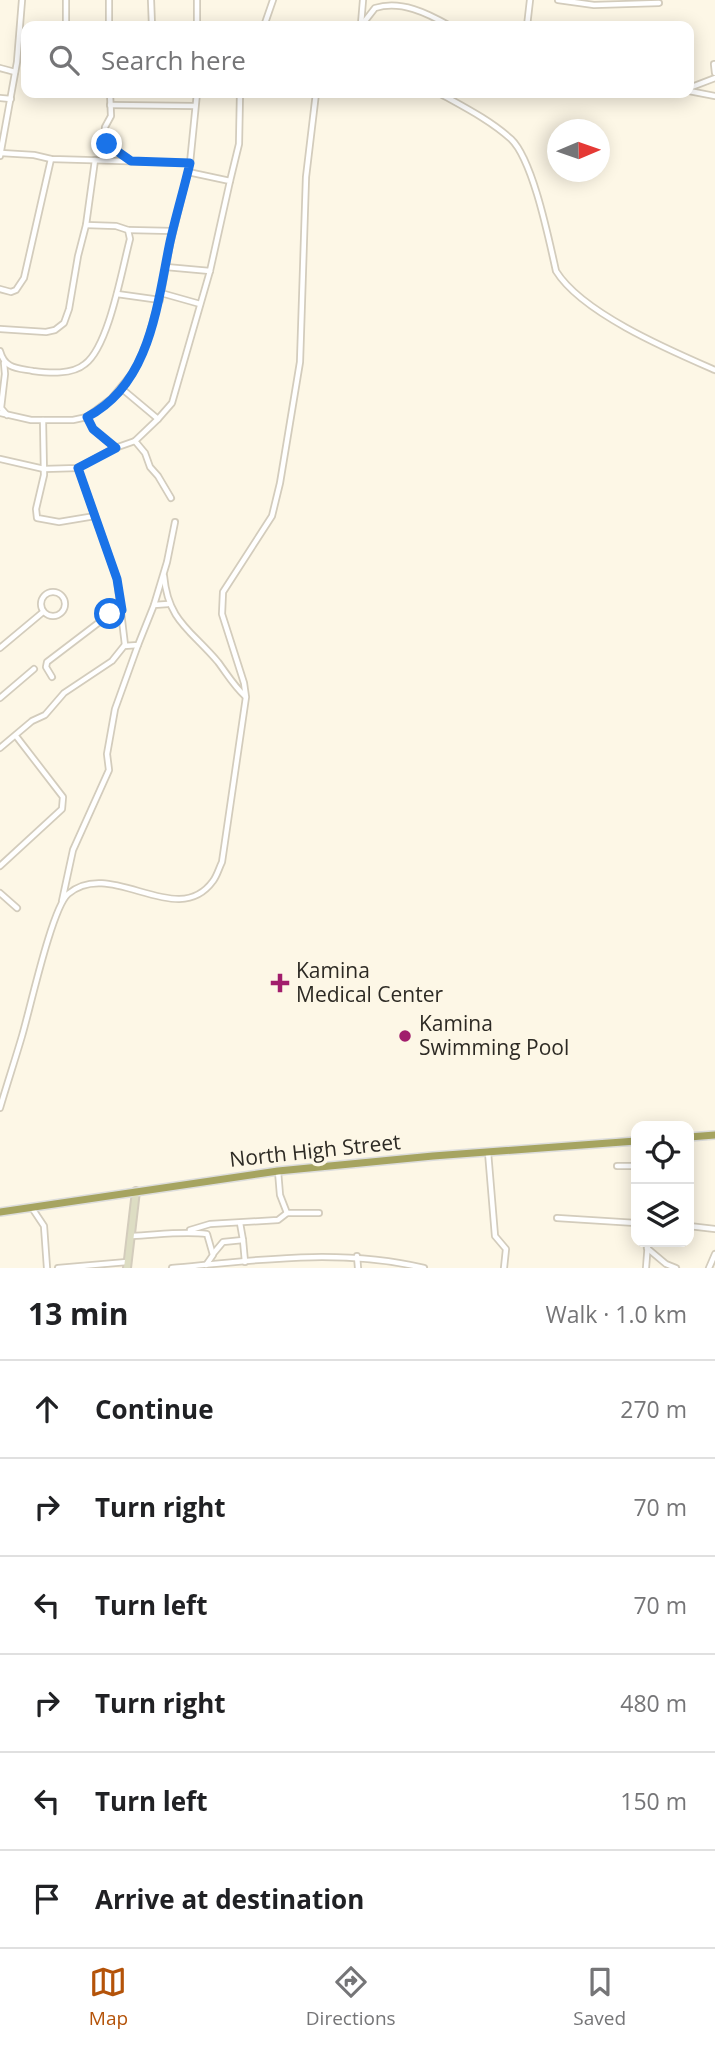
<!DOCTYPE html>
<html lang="en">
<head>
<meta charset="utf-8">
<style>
	body { margin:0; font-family:"Open Sans",sans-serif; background:#f2f2f2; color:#202124 }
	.controls { position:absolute; right:21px; bottom:21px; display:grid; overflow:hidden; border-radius:14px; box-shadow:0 4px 18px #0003 }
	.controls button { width:63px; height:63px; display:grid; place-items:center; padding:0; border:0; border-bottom:2px solid #e0e0e0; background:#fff; color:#202124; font:35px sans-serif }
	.compass { position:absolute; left:547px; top:119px; width:63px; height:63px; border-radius:50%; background:#fff; box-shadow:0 4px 18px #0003; rotate:88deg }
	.stop { position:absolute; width:21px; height:21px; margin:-16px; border:5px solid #1a73e8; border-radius:50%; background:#fff }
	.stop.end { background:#1a73e8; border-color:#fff; box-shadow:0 2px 7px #0008 }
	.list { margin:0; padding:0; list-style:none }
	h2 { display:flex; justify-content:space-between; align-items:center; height:91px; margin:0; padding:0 28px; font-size:30px }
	h2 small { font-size:23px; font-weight:400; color:#757577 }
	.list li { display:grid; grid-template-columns:46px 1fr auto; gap:21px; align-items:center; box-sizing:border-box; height:98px; padding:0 28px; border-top:2px solid #e0e0e0 }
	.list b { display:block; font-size:26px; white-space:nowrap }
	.list em { font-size:23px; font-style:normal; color:#757577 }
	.icon { flex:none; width:38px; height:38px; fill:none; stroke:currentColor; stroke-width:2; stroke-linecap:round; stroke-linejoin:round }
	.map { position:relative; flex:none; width:715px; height:1268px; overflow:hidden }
	.search { position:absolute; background:#fff; box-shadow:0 4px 18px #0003; left:21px; right:21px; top:21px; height:77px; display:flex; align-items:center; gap:18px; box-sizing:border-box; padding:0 24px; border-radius:14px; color:#757577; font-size:26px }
	.sheet { height:679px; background:#fff }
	nav { display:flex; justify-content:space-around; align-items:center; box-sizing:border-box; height:98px; border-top:2px solid #e0e0e0; background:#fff; font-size:19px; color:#757577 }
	nav a { display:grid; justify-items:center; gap:4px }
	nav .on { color:#b45309 }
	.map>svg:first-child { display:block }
</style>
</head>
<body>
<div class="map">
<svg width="715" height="1268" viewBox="0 0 715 1268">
	<rect width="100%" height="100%" fill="#fdf7e6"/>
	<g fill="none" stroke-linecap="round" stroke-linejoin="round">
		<defs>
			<g id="minor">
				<path d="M109,0V26"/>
				<path d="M151,0L152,26"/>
				<path d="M197,0V26"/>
				<path d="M558,0L594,5L659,3"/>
				<path d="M361,24L363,0"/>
				<path d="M66,25V0"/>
				<path d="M264,26L273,0"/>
				<path d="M361,26L375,8C401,0 427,13 450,26"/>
				<path d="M527,26L530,0"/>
				<path d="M714,64L715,73"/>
				<path d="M0,68L15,72"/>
				<path d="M689,88L715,78"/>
				<path d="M689,91L715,96"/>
				<path d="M110,93L111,116L105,127V139L112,148L131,161"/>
				<path d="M439,93C464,107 490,120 511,139C533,160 549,240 556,271C582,313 669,350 715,370"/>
				<path d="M0,98L11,99"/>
				<path d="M110,105L195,106"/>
				<path d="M1,153L34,155L51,159L190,163"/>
				<path d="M0,156L17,62L22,0"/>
				<path d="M230,181L239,144L240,93"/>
				<path d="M128,230L173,231"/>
				<path d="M166,267L210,271"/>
				<path d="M0,289L11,292L16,290L24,278L51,159"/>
				<path d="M161,293L200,304"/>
				<path d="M117,294L160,300"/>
				<path d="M0,329L46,332L55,330L64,323L69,309L78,256L86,225L95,160"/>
				<path d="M0,351C5,369 17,368 33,371C49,373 72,375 85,364C109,346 122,269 130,239L128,230L116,226L86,225"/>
				<path d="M4,363L5,374L1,408L7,415"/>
				<path d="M121,388L158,419L172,403L210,271L230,181L188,172"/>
				<path d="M0,413L31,420H73L87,417L111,399L135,370L147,342L161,293L170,244L190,163L197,93"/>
				<path d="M87,417L93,429L115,448L135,441L145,453L150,467L158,476L171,498"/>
				<path d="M43,420L44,475L36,509L37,518L59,522L95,516"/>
				<path d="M135,441L158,419"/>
				<path d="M0,459L44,469L78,468L115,448"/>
				<path d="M78,468L117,579L125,645"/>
				<path d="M164,576C168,621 191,630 218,662C227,674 234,686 245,696"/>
				<circle cx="53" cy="604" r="12"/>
				<path d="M154,605L167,562L175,522"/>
				<path d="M0,648L43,612"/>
				<path d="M52,677L46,667L47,662L110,614L122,610"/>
				<path d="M0,698L34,669"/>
				<path d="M0,748L32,721L45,715L64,693L112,661L124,646L138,645L154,605L168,604"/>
				<path d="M0,866L62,809L63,797L16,736"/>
				<path d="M0,893L17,908"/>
				<path d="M62,901L73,850L109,770L107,754L115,709L138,645"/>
				<path d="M0,1108C7,1084 15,1060 22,1036C30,1009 52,908 68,894C111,857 177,931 213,881C217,876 219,868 222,862L246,697L244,683L222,614L223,592L272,516L280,483L300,362L306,177L316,93"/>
				<path d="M488,1152L495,1236L506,1249L504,1268"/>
				<path d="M617,1166H636"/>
				<path d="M278,1171L280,1195L287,1213H319"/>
				<path d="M32,1208L44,1226L47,1268"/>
				<path d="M557,1218L636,1223"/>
				<path d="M689,1226L715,1229"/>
				<path d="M190,1230L210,1224L278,1220L287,1213"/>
				<path d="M132,1236C157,1235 182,1231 207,1234L213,1255L206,1265"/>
				<path d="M243,1240L245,1262"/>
				<path d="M647,1248L666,1264L676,1268"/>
				<path d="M213,1254L223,1242L243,1240L240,1223"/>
				<path d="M357,1256L358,1268"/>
				<path d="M58,1268L127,1262"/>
				<path d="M172,1268C257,1260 340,1248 424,1268"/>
				<path d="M646,1268L648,1242"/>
				<path d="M709,1268L715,1254"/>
			</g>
			<path id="secondary" d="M127,1268L136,1191"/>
			<g id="trunk">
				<path d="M689,1137L715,1135"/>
				<path d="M0,1212L278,1171L433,1156L636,1141"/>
			</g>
		</defs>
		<use href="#minor" stroke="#d3ccbc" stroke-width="8"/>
		<use href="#secondary" stroke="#d3ccbc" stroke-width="10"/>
		<use href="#trunk" stroke="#dddddc" stroke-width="10"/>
		<use href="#minor" stroke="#fff" stroke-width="4.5"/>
		<use href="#secondary" stroke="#ddddc3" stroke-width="6"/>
		<use href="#trunk" stroke="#a6a460" stroke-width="7"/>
	</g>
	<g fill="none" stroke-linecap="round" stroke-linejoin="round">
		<path stroke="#1a73e8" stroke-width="9" d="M107,144L131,161L190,163C184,189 176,215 170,242C157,304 151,384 87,417L93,429L116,448L78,468L117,579L122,610L110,614"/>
	</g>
	<g fill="#a11d6c" stroke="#fdf7e6" stroke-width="2.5">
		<path d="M276.5 972.5h7v7h7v7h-7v7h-7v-7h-7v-7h7z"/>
		<circle cx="405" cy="1036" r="7"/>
	</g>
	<g text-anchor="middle" stroke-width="7" stroke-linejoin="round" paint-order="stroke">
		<g font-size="21" fill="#2d2a24" stroke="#fdf7e6" text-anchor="start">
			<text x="296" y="978">Kamina<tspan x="296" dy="24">Medical Center</tspan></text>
			<text x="419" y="1031">Kamina<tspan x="419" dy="24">Swimming Pool</tspan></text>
		</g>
		<g font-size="21" fill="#2d2a24" stroke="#fdf7e6">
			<text transform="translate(315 1151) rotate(-6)" y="7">North High Street</text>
		</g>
	</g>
</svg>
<div class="controls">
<button><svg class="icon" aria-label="locate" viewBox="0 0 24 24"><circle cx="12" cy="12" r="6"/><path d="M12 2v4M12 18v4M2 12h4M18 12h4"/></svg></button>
<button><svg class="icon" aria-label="layers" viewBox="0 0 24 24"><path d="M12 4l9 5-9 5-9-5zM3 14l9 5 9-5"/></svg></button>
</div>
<svg class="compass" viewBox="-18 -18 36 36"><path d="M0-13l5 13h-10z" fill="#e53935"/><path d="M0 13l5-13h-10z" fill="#757577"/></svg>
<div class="stop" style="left:110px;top:614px"></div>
<div class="stop end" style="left:107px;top:144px"></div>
<div class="search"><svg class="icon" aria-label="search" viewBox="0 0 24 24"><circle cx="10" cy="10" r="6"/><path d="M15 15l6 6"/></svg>Search here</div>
</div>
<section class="sheet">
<h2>13 min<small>Walk · 1.0 km</small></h2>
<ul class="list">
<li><svg class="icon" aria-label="ahead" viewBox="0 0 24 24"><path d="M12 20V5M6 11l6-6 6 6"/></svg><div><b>Continue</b></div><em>270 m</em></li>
<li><svg class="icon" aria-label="right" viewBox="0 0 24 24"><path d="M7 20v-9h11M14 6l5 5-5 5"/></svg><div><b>Turn right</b></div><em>70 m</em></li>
<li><svg class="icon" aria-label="left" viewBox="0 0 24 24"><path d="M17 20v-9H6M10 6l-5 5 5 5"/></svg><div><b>Turn left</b></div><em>70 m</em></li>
<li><svg class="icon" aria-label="right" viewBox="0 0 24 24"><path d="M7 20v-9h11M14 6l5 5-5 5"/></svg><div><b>Turn right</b></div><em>480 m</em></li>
<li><svg class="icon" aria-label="left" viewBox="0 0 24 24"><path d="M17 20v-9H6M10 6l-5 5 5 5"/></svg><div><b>Turn left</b></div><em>150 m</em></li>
<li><svg class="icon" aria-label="arrive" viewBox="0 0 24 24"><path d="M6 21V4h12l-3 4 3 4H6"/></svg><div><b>Arrive at destination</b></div></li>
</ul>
</section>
<nav>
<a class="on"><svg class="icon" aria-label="map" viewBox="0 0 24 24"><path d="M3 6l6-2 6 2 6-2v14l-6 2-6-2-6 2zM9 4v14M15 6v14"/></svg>Map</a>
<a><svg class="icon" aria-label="directions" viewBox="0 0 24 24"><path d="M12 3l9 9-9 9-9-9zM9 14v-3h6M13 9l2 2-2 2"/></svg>Directions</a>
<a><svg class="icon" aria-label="saved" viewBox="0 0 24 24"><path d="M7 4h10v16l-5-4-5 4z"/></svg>Saved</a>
</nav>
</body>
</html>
